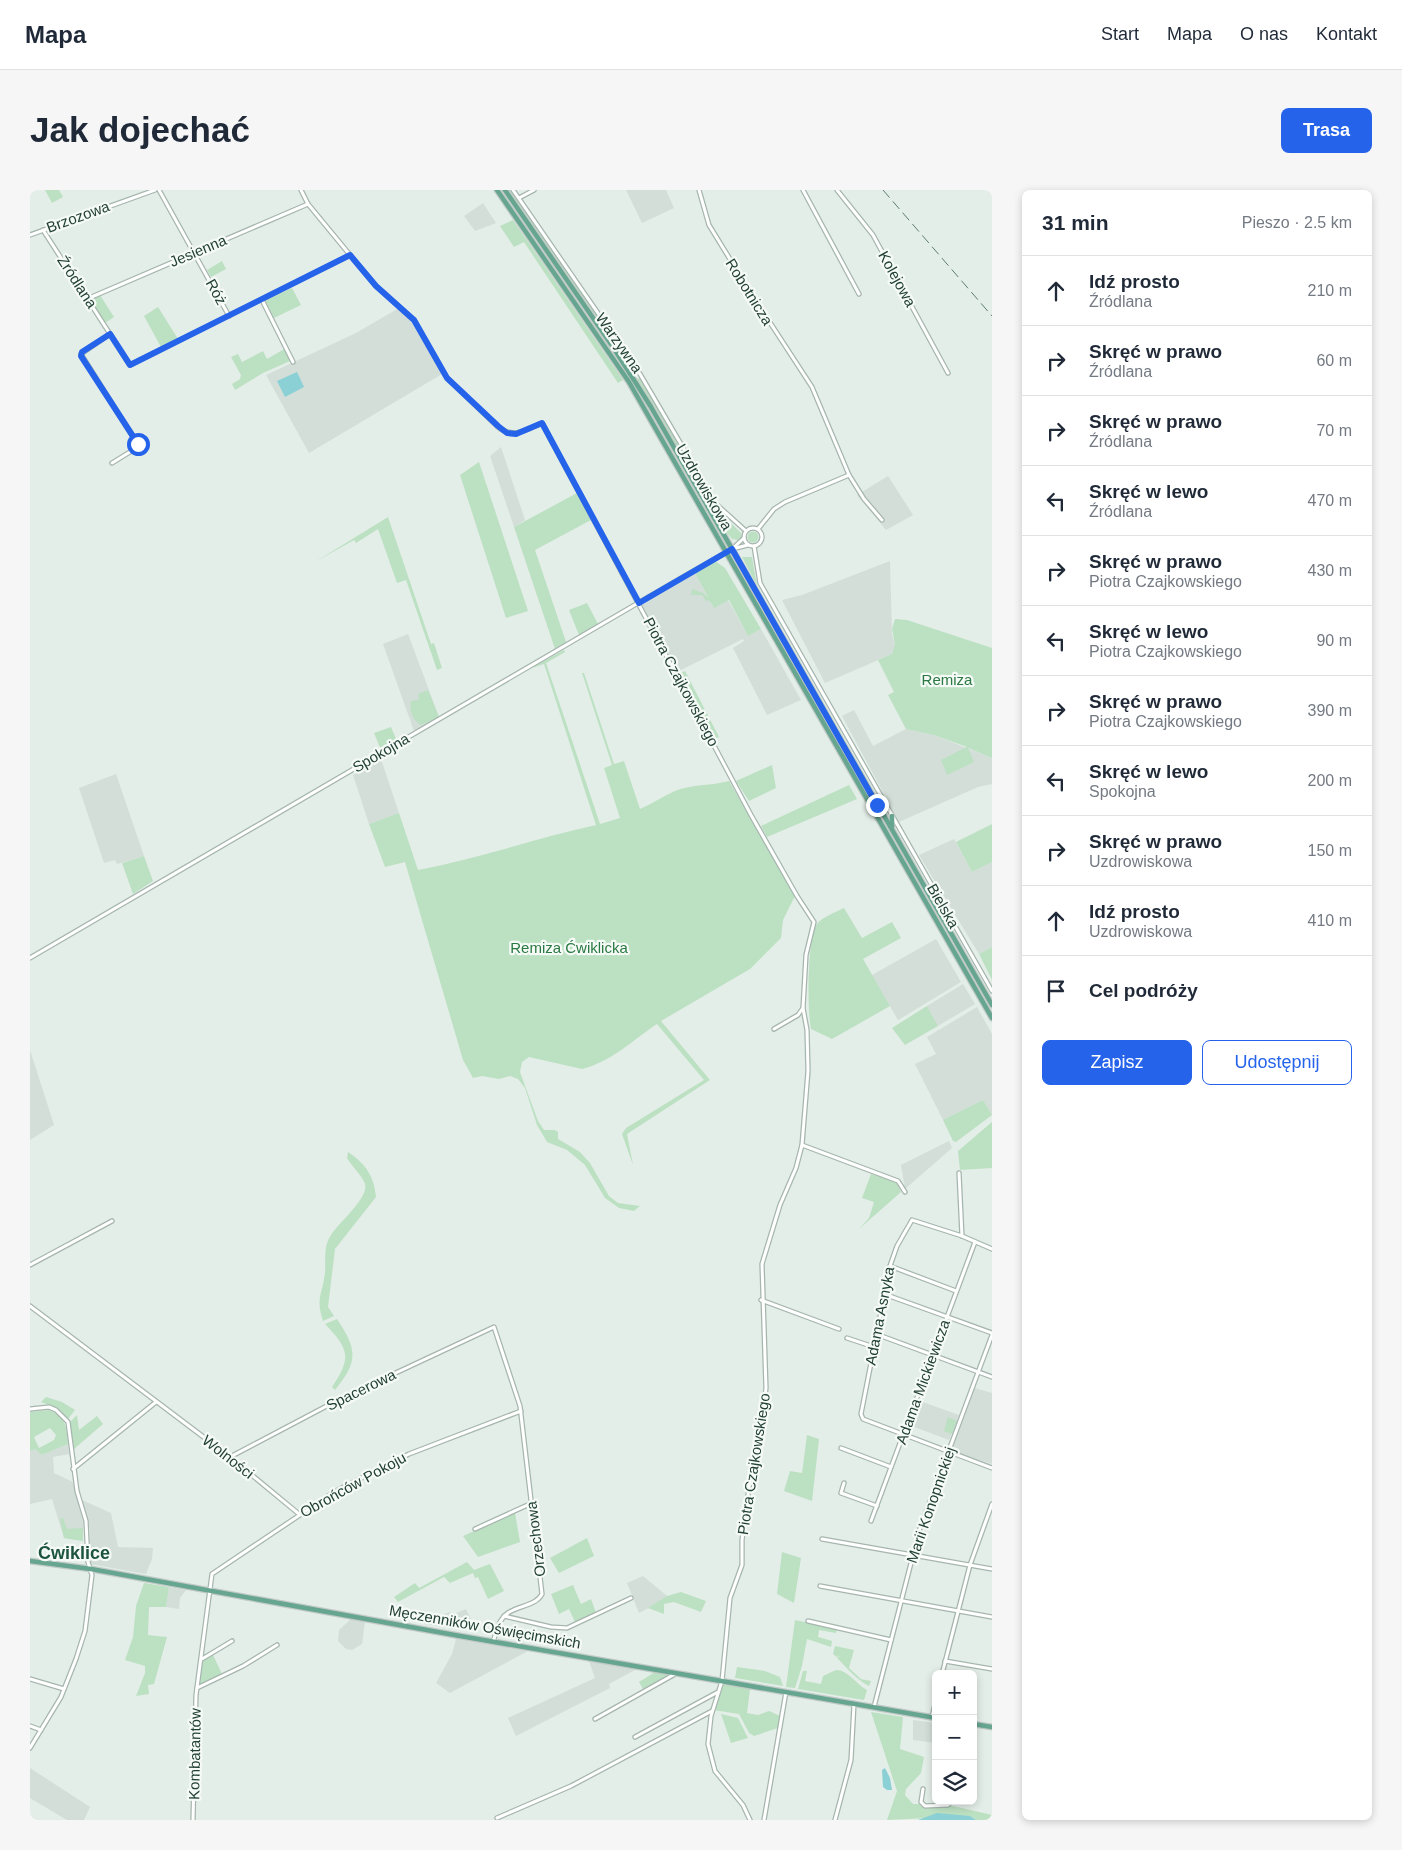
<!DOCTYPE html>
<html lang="pl">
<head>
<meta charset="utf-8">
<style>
	body { margin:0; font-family:Helvetica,sans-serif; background:#f6f6f7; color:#1f2937 }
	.controls { position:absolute; right:15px; bottom:15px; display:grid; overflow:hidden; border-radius:8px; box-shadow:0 2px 8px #0003 }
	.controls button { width:45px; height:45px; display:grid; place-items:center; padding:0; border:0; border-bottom:1px solid #e0e1e3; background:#fff; color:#1f2937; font:25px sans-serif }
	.stop { position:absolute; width:15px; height:15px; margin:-11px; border:4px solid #2563eb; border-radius:50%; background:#fff }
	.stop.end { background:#2563eb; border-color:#fff; box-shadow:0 1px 5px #0008 }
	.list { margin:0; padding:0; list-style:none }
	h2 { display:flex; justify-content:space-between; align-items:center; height:65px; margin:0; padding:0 20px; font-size:21px }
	h2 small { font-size:16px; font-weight:400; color:#747a83 }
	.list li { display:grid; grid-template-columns:32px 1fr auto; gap:15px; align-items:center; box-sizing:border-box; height:70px; padding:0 20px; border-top:1px solid #e0e1e3 }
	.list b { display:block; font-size:19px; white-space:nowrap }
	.list p { margin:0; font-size:16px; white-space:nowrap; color:#747a83 }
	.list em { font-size:16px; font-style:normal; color:#747a83 }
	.actions { display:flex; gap:10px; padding:15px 20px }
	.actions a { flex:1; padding:11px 0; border:1px solid #2563eb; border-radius:8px; text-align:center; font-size:18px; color:#2563eb }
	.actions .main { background:#2563eb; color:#fff }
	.icon { flex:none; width:28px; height:28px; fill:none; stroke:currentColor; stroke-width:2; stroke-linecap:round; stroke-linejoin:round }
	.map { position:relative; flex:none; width:962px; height:1630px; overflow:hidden; border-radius:8px }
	header { display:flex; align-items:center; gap:30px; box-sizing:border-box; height:70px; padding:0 25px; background:#fff; border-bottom:1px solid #e0e1e3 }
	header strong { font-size:24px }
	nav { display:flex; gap:28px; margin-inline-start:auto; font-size:18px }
	.intro { display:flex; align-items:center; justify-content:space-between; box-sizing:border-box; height:120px; padding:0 30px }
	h1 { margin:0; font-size:35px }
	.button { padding:12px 22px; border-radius:8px; background:#2563eb; color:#fff; font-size:18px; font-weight:700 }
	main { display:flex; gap:30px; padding:0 30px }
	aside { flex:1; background:#fff; border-radius:8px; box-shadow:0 2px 8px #0003 }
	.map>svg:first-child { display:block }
</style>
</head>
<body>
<header>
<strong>Mapa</strong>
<nav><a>Start</a><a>Mapa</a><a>O nas</a><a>Kontakt</a></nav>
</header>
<div class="intro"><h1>Jak dojechać</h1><a class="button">Trasa</a></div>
<main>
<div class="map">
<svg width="962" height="1630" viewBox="0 0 962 1630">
	<rect width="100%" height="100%" fill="#e4eee8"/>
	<g fill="#d2ded7">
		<path d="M596,0H636L644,18L612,33Z"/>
		<path d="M453,13L466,33L445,41L434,26Z"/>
		<path d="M369,118L379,128L412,184L279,263L236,185L326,143Z"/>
		<path d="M471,257L495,330L484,337L460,266Z"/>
		<path d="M858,286L883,325L856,340L827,305Z"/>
		<path d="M860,371L862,444L865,454L862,464L795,493L752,410L772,405Z"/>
		<path d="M665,383L683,417L698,410L718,446L731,439L771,510L737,525L703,458L714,451L713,449L647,482L611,414Z"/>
		<path d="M378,444L409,527L384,541L353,454Z"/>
		<path d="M824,520L843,556L876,539L904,545L962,568V594L948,597L869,632L812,526Z"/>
		<path d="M351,569L369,623L339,634L323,585Z"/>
		<path d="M86,584L114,666L87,674L85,670L74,673L49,598Z"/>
		<path d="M924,649L942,682L962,672V757L949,764L889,665Z"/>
		<path d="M906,749L931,792L868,830L842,785Z"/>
		<path d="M933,794L945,814L908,836L897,816Z"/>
		<path d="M947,817L962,844V925L953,910L913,930L885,874L906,864L897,847Z"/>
		<path d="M0,860L24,935L0,950Z"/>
		<path d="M919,951L922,958L875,999L871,975Z"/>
		<path d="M945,1198L962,1203V1274L921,1261Z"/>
		<path d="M887,1210L929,1225L919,1250L879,1235Z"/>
		<path d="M38,1254L39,1264L23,1267L24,1283L43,1292L53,1332V1351L34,1348L22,1309L0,1314V1261L5,1259L12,1265Z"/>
		<path d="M52,1310L81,1323L88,1357L123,1358L122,1369L116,1384L60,1374V1340Z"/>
		<path d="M613,1386L637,1406L634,1410L609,1423L597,1393Z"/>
		<path d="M139,1397L156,1400L150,1408L149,1419L136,1417Z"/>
		<path d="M436,1419L441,1429L423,1439L394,1434L398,1430L420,1422L422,1425Z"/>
		<path d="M321,1429L335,1431L332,1454L322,1460L316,1459L308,1451L309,1440Z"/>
		<path d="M426,1449L498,1461L420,1503L406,1493L422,1464Z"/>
		<path d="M559,1471L607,1479L579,1494L580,1498L486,1546L478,1528L565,1488Z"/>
		<path d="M883,1530L906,1533V1553L883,1550Z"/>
		<path d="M0,1578L60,1617L54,1630H37L0,1608Z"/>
	</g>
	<g fill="#bce0c2" fill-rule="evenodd">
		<path d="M15,0H29L33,7L22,13Z"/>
		<path d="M478,0H481L493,16L608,183L605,185Z"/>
		<path d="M483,30L593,190L588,193L494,52L484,57L470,36Z"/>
		<path d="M192,71L196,79L181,87L177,80Z"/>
		<path d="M262,98L271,115L244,128L235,110Z"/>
		<path d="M70,105L84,127L75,133L60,110Z"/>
		<path d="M128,117L148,149L131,157L114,126Z"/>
		<path d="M256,158L260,171L233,183L205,200L202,194L210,189L211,185L201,167L208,164L212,172L233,161L237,169Z"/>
		<path d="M610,187L683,315L711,343V348L708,350L702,349L697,343L607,189Z"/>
		<path d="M449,272L498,421L476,428L430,285Z"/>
		<path d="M547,303L561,330L505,360L536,452L525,459L484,337Z"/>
		<path d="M358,327L401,454L404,453L412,478L407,480L376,390L367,393L348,339L326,353L324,350L285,372Z"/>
		<circle cx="723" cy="347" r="5.5"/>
		<path d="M712,367H722L727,396Z"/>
		<path d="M685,371L695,378L731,439L718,446L699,410L684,418L679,410L676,411L672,405H661L662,399L673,403L678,407L665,383Z"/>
		<path d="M557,413L568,434L549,445L539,420Z"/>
		<path d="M865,429L877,430L962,458V568L938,558L944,572L917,585L911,570L937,557L904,545L876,539L858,505L864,502L848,470L862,464L865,454L862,439Z"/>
		<path d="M534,460L535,462L516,473L570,634L590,628L574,578L582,575L552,483H554L584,574L594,571L610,619C622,614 633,606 645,601C662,594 681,596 699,591L765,706L753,730L751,748L720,779L631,831L680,890L597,944L603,975L592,944L596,938L674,890L627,834C603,850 581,872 552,879L499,867L492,872L490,882L508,931L514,940H525L528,942V949L550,962L560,973L579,1006L588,1013L610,1016L604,1021L589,1018L575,1008L555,975L537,960L517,952L507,935L495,898L488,889L480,886L469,889L452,886L443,888L433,870L375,672L355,677L339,634L369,623L388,680C448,669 506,648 566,635L514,474L499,479Z"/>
		<path d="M655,481L689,547L682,550L648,484Z"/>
		<path d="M398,500L409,527L391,535C383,531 379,520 381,511L389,510L388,504Z"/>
		<path d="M361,537L367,551L351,560L344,543Z"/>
		<path d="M742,575L746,598L719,611L706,591Z"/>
		<path d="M819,595L827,609L737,647L731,636Z"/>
		<path d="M962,634V672L942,682L926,652Z"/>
		<path d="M114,666L123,691L103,704L92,673Z"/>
		<path d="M814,718L832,748L862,732L871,748L833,769L860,816L802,849L781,839C777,820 777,749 787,734C792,727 806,722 814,718Z"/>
		<path d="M962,757V790L949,764Z"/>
		<path d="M897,816L908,836L875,855L862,838Z"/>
		<path d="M953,910L962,925L926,952L923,951L913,930Z"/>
		<path d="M962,932V978L930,980L928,961Z"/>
		<path d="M318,962C336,974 344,986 346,1007L305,1059L298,1117L304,1126L293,1131C285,1107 293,1104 295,1082C296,1069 293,1057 301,1045C308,1033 339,1008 335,994C332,985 322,977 317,968Z"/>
		<path d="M841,984L866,992L871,1002L829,1039L839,1028L844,1012L832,1008Z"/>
		<path d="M307,1129C327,1159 329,1171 305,1200L302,1197C322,1168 319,1159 295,1134Z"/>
		<path d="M16,1207L32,1212L45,1220L38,1229L27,1218L11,1212Z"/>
		<path d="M20,1220C37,1229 36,1236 38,1254L12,1265L5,1259L0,1261V1222ZM20,1238L26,1245L24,1250L9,1258L4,1247Z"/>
		<path d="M47,1225L49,1240L67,1226L73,1234L44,1259L40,1232Z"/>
		<path d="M918,1227L927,1231L922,1244L914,1241Z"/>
		<path d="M777,1245L789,1249L782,1311L754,1301L760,1281L772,1283Z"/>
		<path d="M485,1323L490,1352L448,1367L433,1346Z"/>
		<path d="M30,1328H33L37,1339L53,1338V1351L34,1348Z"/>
		<path d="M557,1348L564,1366L529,1383L520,1368Z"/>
		<path d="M752,1362L771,1368L764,1413L747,1404Z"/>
		<path d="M437,1372L444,1380L460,1374L474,1401L458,1409L448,1387L445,1388L443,1383L420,1393L414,1387L368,1412L364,1407L385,1393L389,1398Z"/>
		<path d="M114,1393L139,1397L136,1417H119L118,1445L137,1447L124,1494L118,1495L119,1504L106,1506L115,1483V1476L95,1470L103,1447L106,1416Z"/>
		<path d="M543,1395L551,1414L561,1409L566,1423L545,1432L539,1419L529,1424L521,1404Z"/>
		<path d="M651,1402L676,1411L671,1422L644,1412L634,1414V1424L618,1418L637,1406Z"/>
		<path d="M765,1430L807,1439L806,1443L789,1440L788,1447L802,1451L801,1457L777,1449L772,1476L765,1498L756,1497Z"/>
		<path d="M805,1456L824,1460L819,1478L831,1489L841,1491L839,1496C827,1490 817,1478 807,1468L810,1466L807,1467L803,1464Z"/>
		<path d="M183,1465L192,1484L169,1495L172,1470Z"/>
		<path d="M707,1477L735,1481L750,1487L753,1496L705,1488Z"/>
		<path d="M806,1480C818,1480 826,1494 837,1500L834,1510L768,1499L773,1481H777L775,1491L791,1494L793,1486Z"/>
		<path d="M625,1482L641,1485L614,1501L609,1492Z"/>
		<path d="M692,1494L720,1499L717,1523L728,1525L739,1521L750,1526L748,1538L724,1546L719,1543L709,1524L683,1520Z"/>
		<path d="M841,1522L873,1527L870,1559L894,1567L891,1583L876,1599L875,1605L883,1614H889L892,1617L923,1616L962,1625V1630H946L940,1626L857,1630L867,1601Z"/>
		<path d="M691,1524L708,1528L718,1548L701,1553Z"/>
	</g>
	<g fill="#8ad0d5">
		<path d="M267,182L274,197L255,207L247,191Z"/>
		<path d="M855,1578L860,1588L862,1600H857L853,1597L852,1580Z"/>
		<path d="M907,1623L940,1626L946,1630H888Z"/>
	</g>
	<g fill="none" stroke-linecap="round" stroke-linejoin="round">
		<defs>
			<g id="minor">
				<path d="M129,0L199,126"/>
				<path d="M483,0L610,184L686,314L716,341"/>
				<path d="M669,0L679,35L722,105L782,197L819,285L834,309L852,330"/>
				<path d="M773,0L829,104"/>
				<path d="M807,0L843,45L918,183"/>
				<path d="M489,8L504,0"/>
				<path d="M13,40L100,175L320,65L278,14L271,0"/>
				<path d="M0,45L125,0"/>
				<path d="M320,65L346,96L384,130L417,188L468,237C483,249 496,240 512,233L721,625L767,706L784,732L776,765L773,818L768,825L744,839"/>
				<path d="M57,109L278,14"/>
				<path d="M232,110L263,172"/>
				<path d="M80,144L51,164L108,255V257L82,273"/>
				<circle cx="723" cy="347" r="9"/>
				<path d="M728,339L744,319L755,312L819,285"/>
				<path d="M724,356L730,393L962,801"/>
				<path d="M702,359L714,348"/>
				<path d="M0,768L632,399L702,359L718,355"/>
				<path d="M772,955L868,991L875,1002"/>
				<path d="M929,983L932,1046"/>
				<path d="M962,1059L932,1046L882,1030L867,1056L860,1076L831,1224L833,1229L962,1278"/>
				<path d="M0,1075L82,1031"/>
				<path d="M860,1076L926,1101"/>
				<path d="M854,1104L962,1143"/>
				<path d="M731,1110L809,1139"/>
				<path d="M0,1116L200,1267L269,1324"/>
				<path d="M846,1144L962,1187"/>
				<path d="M817,1148L844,1157"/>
				<path d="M0,1219L19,1217L26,1220L38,1232L47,1301L56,1331L58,1372L62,1385L55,1441L46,1469L31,1507L0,1558"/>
				<path d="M811,1258L861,1277"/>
				<path d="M200,1267L310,1209L464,1137L490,1216L512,1404C505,1418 481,1415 472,1429C467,1435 466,1444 463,1452"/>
				<path d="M43,1279L126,1212"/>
				<path d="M814,1293L811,1303L847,1316"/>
				<path d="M841,1331L945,1052"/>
				<path d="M445,1339L502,1313"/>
				<path d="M792,1349L962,1379"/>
				<path d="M790,1396L962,1427"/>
				<path d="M474,1426L521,1437L537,1438L601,1408"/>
				<path d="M778,1431L861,1450"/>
				<path d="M172,1469L202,1451"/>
				<path d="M915,1471L962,1479"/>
				<path d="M912,1484L940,1375L962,1314"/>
				<path d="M0,1489L34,1499"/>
				<path d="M167,1498L213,1476L247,1455"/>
				<path d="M844,1517L890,1338L962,1145"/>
				<path d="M902,1527L906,1510"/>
				<path d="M565,1529L645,1484"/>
				<path d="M0,1536L11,1540"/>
				<path d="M605,1547L688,1502"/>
				<path d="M893,1599L891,1612L895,1616L918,1615L922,1611"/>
				<path d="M467,1628L541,1596L682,1521"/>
				<path d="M163,1630L166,1505L182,1384L304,1302L379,1264L491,1221"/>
				<path d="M720,1630L713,1615L685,1581L678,1554L681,1526L692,1491L700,1408L712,1375V1350L720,1290L732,1233L736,1198L732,1074L750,1015L766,978L772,955L778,881L777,840L773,818"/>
				<path d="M734,1630L756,1502"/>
				<path d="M805,1630L821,1570L824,1514"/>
			</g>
			<g id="major">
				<path d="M467,0L599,192L962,828"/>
				<path d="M475,0L583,157L621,217L962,815"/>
				<path d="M862,637V626"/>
				<path d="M0,1371L61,1379L430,1446L906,1528"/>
				<path d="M943,1534L962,1537"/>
			</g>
		</defs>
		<use href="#minor" stroke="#a6b6af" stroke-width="5.5"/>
		<use href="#major" stroke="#c1cac7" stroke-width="7"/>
		<use href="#minor" stroke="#fff" stroke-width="3"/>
		<use href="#major" stroke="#66a58f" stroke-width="4.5"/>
		<path stroke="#5d7c71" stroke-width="1" stroke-dasharray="10 5" stroke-linecap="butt" d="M853,0L962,126"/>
	</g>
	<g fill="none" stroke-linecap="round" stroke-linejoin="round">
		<path stroke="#2563eb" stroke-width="6" d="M108,254L51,166L52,162L80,144L100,175L320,65L346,96L384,130L417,188L468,236L477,243L486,244L512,233L609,413L702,359L847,615"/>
	</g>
	<g text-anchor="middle" stroke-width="4.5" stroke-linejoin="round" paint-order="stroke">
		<g font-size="15" fill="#224036" stroke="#f5faf7">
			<text transform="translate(48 27) rotate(-20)" y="5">Brzozowa</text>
			<text transform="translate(168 61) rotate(-23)" y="5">Jesienna</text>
			<text transform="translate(867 89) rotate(61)" y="5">Kolejowa</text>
			<text transform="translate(47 92) rotate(57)" y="5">Źródlana</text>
			<text transform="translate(186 102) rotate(61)" y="5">Róż</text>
			<text transform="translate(719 102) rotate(58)" y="5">Robotnicza</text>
			<text transform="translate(589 153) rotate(55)" y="5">Warzywna</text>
			<text transform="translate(674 297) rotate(60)" y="5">Uzdrowiskowa</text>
			<text transform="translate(651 492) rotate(62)" y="5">Piotra Czajkowskiego</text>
			<text transform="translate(351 563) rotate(-30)" y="5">Spokojna</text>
			<text transform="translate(913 716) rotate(60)" y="5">Bielska</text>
			<text transform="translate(850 1126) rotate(-79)" y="5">Adama Asnyka</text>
			<text transform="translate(893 1192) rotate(-70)" y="5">Adama Mickiewicza</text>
			<text transform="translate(331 1200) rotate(-26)" y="5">Spacerowa</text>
			<text transform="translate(198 1267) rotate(38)" y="5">Wolności</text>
			<text transform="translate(724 1274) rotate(-81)" y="5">Piotra Czajkowskiego</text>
			<text transform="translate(323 1295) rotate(-29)" y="5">Obrońców Pokoju</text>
			<text transform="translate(901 1315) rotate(-71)" y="5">Marii Konopnickiej</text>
			<text transform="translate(506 1349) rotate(-97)" y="5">Orzechowa</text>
			<text transform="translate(455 1437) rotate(10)" y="5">Męczenników Oświęcimskich</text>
			<text transform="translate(165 1564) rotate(-89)" y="5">Kombatantów</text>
		</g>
		<g font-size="15" fill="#2a7942" stroke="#f5faf7">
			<text x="917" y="495">Remiza</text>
			<text x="539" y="763">Remiza Ćwiklicka</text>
		</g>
		<g font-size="18" font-weight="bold" fill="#1d5441" stroke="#f5faf7">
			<text x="44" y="1369">Ćwiklice</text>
		</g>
	</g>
</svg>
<div class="controls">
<button>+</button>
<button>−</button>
<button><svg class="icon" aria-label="layers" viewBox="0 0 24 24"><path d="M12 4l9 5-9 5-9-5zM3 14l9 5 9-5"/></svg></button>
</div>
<div class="stop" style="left:108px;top:254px"></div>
<div class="stop end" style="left:847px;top:615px"></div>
</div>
<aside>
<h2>31 min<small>Pieszo · 2.5 km</small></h2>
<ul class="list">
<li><svg class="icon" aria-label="ahead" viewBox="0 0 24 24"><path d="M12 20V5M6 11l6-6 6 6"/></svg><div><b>Idź prosto</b><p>Źródlana</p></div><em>210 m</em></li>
<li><svg class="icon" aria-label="right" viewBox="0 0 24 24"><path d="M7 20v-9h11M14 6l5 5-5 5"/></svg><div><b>Skręć w prawo</b><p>Źródlana</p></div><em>60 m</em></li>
<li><svg class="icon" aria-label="right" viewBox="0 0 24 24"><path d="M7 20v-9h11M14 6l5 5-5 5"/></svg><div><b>Skręć w prawo</b><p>Źródlana</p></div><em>70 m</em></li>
<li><svg class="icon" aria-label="left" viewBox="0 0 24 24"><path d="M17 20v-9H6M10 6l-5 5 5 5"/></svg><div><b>Skręć w lewo</b><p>Źródlana</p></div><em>470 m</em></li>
<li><svg class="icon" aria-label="right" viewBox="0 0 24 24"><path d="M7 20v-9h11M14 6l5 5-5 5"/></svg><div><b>Skręć w prawo</b><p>Piotra Czajkowskiego</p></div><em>430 m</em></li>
<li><svg class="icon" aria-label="left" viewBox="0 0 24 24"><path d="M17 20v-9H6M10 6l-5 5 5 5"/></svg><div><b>Skręć w lewo</b><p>Piotra Czajkowskiego</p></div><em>90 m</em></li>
<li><svg class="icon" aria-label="right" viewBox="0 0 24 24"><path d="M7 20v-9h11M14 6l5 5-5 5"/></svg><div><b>Skręć w prawo</b><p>Piotra Czajkowskiego</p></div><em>390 m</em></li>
<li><svg class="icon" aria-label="left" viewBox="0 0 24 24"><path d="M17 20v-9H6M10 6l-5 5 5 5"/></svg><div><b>Skręć w lewo</b><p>Spokojna</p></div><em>200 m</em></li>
<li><svg class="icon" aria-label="right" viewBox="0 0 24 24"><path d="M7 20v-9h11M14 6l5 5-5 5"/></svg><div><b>Skręć w prawo</b><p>Uzdrowiskowa</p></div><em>150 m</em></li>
<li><svg class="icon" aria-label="ahead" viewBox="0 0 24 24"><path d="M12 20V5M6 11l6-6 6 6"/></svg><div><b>Idź prosto</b><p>Uzdrowiskowa</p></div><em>410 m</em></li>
<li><svg class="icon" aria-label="arrive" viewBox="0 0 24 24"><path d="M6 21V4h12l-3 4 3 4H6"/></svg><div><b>Cel podróży</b></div></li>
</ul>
<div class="actions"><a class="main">Zapisz</a><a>Udostępnij</a></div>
</aside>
</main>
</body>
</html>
